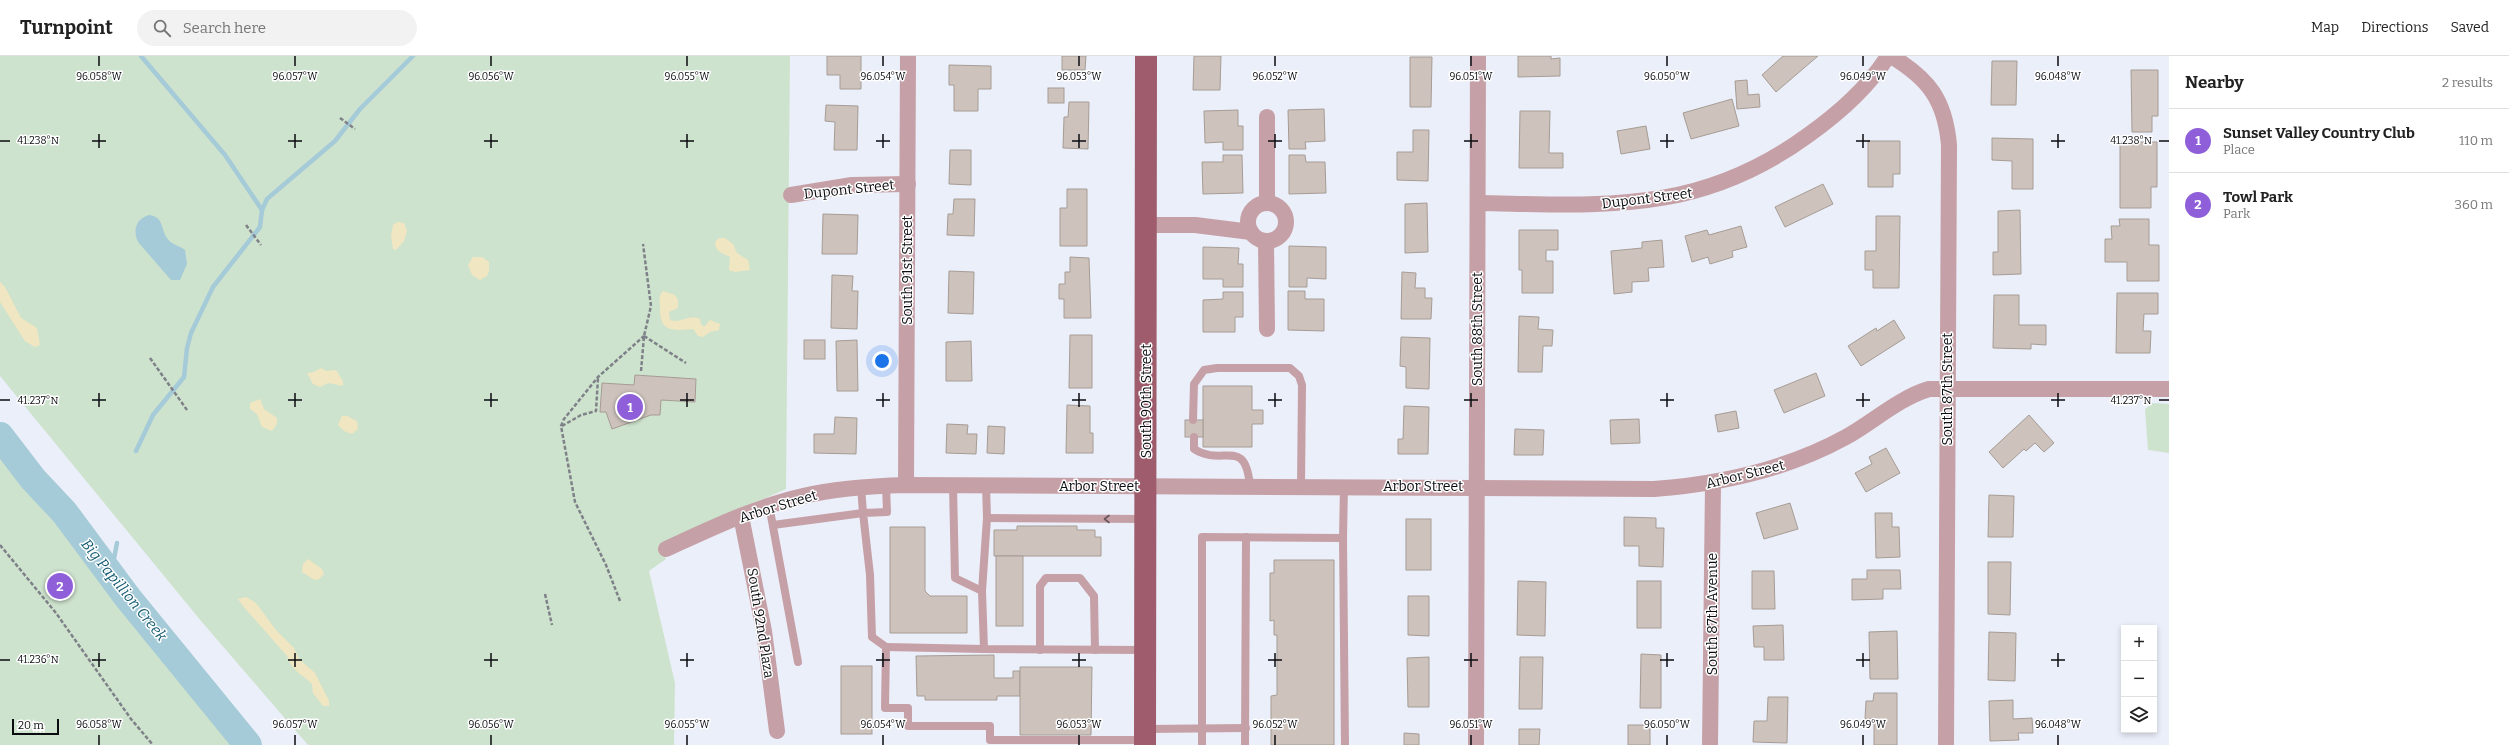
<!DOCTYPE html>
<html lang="en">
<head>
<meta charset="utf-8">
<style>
	body { margin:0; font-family:Bitter,serif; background:#f2f2f2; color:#222 }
	.controls { position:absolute; right:12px; bottom:12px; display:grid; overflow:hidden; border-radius:0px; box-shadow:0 2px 6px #0003 }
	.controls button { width:36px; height:36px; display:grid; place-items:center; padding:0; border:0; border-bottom:1px solid #e0e0e0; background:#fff; color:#222; font:20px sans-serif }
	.scale { position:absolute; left:12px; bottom:10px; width:47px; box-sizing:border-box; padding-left:4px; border:2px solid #0b0c10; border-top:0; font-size:11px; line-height:14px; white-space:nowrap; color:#0b0c10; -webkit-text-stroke:3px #fff; paint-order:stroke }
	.you { position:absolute; left:882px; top:305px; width:14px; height:14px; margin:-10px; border:3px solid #fff; border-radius:50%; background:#1a73e8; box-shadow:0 0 0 6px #1a73e833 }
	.badge { display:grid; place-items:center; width:26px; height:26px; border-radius:50%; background:#8e5fd9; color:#fff; font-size:13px; font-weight:700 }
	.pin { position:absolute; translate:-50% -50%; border:2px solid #fff; box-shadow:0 1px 4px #0006 }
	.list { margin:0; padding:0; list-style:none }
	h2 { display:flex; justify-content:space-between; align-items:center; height:52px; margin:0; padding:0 16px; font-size:17px }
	h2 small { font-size:13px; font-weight:400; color:#767676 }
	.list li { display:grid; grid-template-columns:26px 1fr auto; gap:12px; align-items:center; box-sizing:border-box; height:64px; padding:0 16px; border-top:1px solid #e0e0e0 }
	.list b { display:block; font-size:15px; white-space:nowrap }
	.list p { margin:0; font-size:13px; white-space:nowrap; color:#767676 }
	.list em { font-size:13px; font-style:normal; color:#767676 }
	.icon { flex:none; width:22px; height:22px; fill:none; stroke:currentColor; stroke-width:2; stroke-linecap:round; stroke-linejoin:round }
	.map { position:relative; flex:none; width:2169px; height:689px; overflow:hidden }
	header { display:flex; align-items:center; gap:24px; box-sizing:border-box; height:56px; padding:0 20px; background:#fff; border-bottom:1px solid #e0e0e0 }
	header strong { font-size:19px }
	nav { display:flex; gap:22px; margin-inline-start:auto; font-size:14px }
	.search { width:280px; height:36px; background:#f2f2f2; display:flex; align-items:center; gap:10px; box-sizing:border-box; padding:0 14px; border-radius:22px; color:#767676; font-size:15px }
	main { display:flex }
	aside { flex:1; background:#fff }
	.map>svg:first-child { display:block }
</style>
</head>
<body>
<header>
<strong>Turnpoint</strong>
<div class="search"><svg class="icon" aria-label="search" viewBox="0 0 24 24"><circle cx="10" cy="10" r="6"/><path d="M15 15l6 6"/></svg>Search here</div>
<nav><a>Map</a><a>Directions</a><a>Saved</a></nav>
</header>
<main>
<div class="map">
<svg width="2169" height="689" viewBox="0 0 2169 689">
	<rect width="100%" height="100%" fill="#ebeffa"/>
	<g fill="#cee3cd">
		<path d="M0,0H790L786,433L660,489L666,503L649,515L675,627L674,689H308L201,565L0,320Z"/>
		<path d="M2153,347L2169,348V397L2148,394L2145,353Z"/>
		<path d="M0,380L33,423L64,456L128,542L248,689H0Z"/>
	</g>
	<g fill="#f0e6c1">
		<path d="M397,166L404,167L407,175L404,185L396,194L393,193L391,180L393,169Z"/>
		<path d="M719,182H725L733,188L737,197L748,204L750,214L735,216L729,214L730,201C724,197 715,197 715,186Z"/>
		<path d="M473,201H482L489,206V215L487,220L480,224L472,219L468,209Z"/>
		<path d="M0,226L5,231L21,262L37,272L40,289L35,291L25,285L0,246Z"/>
		<path d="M663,235L675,239L678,244V252L669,256L670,264C680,268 689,258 700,263L701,268L704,271L710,264L720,268L719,274L710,276L703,281L698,280L693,273C671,275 659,276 660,249C660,243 658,240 663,235Z"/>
		<path d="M321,312L326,315L336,314L343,325V330L328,327L320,331L313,328L307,317L314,316Z"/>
		<path d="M260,343L264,353L277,362V368L272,375L262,371L257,358L250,353V347Z"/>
		<path d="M342,360H347L357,365L358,373L352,378L344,375L338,369Z"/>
		<path d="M308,503L322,513L324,518L318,524L313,523L302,516L303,508Z"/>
		<path d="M246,541L256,547L276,574L294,592L299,603L315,617L329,645V650H323L313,637L312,628C303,619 291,614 287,600L243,550L238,543Z"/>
	</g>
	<path fill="#a5cad8" d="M149,159C164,161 160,171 167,182C170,188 180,190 185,194L187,208L180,224H171L138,186C133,175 135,163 149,159Z"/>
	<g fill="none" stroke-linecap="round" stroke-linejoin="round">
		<g stroke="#a5cad8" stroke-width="4.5">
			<path d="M141,0L225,99L262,154"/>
			<path d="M136,395L153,359L184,321L187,292L191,277L213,231L260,171L262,154L267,143L335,85L360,53L413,0"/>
			<path d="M111,518L117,487"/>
		</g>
		<path stroke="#a5cad8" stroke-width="28" d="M0,380L33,423L64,456L128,542L248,689"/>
	</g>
	<g fill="#cec3bc" stroke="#a69c95">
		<path d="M827,0H861V33H840V19H827Z"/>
		<path d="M1062,0H1086L1085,14H1062Z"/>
		<path d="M1194,0H1221L1220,34H1193Z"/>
		<path d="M1518,0H1551V3L1560,2V20L1518,21Z"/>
		<path d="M1783,0H1818L1776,36L1762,19Z"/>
		<path d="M1410,1H1432L1431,51H1410Z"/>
		<path d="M1992,5H2017L2016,49H1991Z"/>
		<path d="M949,9L991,10V33H978V55H954V29H949Z"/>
		<path d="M2131,14H2158V60H2152V76H2132Z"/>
		<path d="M1747,24L1748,39L1759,38L1760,51L1737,53L1735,25Z"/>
		<rect x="1048" y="32" width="16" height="15"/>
		<path d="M1732,43L1739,70L1691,83L1683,57Z"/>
		<path d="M1069,46H1089L1088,93L1063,92L1064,61H1068Z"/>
		<path d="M826,49L858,50L857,94H834L835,66L825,65Z"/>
		<path d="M1324,53L1325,85L1305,86L1306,93H1289L1288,54Z"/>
		<path d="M1238,54V70H1243V94H1223V86L1205,87L1204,55Z"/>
		<path d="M1520,55H1550L1549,97H1563V112H1519Z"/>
		<path d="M1646,70L1650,93L1621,98L1617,75Z"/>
		<path d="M1413,74H1429L1428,125L1397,124V96H1413Z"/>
		<path d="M1992,82L2033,83V133H2012V105L1992,104Z"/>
		<path d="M1868,85H1900V118H1893V131H1868Z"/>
		<path d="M2120,86H2157V131H2151V152H2120Z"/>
		<path d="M950,94H971V129L949,128Z"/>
		<path d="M1223,99H1242L1243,137L1203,138L1202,106H1223Z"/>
		<path d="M1289,99H1305L1306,106H1325L1326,137L1289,138Z"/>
		<path d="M1823,128L1833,148L1785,171L1775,151Z"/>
		<path d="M1067,133H1087V190H1060V152H1067Z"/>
		<path d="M954,143H975L974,180L947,179L948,158H953Z"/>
		<path d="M1427,147L1428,196L1405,197V148Z"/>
		<path d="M2020,154L2021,218L1993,219V196H1998V155Z"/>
		<path d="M823,158L858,159L857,198H822Z"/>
		<path d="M1876,160H1900L1899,232H1873V214H1865V195H1876Z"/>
		<path d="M2119,163H2149V189H2159V225H2127V206H2105V183H2112L2111,170H2120Z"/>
		<path d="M1741,170L1747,191L1732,195L1733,201L1710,208L1708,201L1692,206L1685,180L1707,174L1709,179Z"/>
		<path d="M1519,174H1558V194H1546V205H1553V237H1522V214H1519Z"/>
		<path d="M1662,184L1664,211L1648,212L1649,225L1632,226V236L1614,238L1611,195L1642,192V186Z"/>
		<path d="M1289,190L1326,191V223L1307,222V231H1289Z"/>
		<path d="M1203,191L1239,192L1238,208H1243V231H1223V223H1203Z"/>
		<path d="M1070,201L1089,202L1091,262H1064V243H1059V228H1065V216H1070Z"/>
		<path d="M949,215L974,216L973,258L948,257Z"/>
		<path d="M1402,216L1416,217L1415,232H1425V242H1432L1431,263H1401Z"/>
		<path d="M832,219L853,220L852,235H858L857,273L831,272Z"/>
		<path d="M1288,235H1305V243H1324V275L1288,274Z"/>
		<path d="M1223,236H1243V261H1235V276H1203V244L1223,243Z"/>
		<path d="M2117,237H2158V258H2144L2143,275H2151L2150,297H2116Z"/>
		<path d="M1994,239H2019V269H2046V289L2031,288V293L1993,292Z"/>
		<path d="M1519,260L1539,261L1538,273L1553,274L1552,290H1543L1542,316H1518Z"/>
		<path d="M1894,264L1905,282L1861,310L1848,290L1876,272L1877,275Z"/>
		<path d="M1070,279H1092V332H1069Z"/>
		<path d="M1401,281L1430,282L1429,333L1406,332V311L1400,310Z"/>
		<rect x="804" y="284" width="21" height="19"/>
		<path d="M857,284L858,335H837L836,285Z"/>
		<path d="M971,285L972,325H946V286Z"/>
		<path d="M1816,317L1825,340L1784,357L1774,334Z"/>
		<path d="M635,319L696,323L695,346L661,344L660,359H651L612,373L606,356H600L602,327L634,329Z"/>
		<path d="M1203,330H1252V354H1263V368H1252V391H1203Z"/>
		<path d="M1067,349L1090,350V377H1093V397H1066Z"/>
		<path d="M1404,350L1429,351L1428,398H1398V383H1403Z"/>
		<path d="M1736,355L1739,372L1718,376L1715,359Z"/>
		<path d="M2029,359L2054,387L2044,396L2035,387L2026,395L2024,393L2003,412L1989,396Z"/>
		<path d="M835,361L857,362L856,398L814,397V378H834Z"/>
		<path d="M1639,363L1640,387L1611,388L1610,364Z"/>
		<rect x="1185" y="364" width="18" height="17"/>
		<path d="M947,368L968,369L967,378H977L976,398L946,397Z"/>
		<path d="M988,370L1005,371L1004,398L987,397Z"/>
		<path d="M1515,373L1544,374L1543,399H1514Z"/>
		<path d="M1886,392L1900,417L1866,436L1855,417L1872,408L1869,401Z"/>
		<path d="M1989,439L2014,440L2013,481H1988Z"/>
		<path d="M1790,447L1798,473L1764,483L1756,457Z"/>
		<path d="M1875,457H1892V471H1899L1900,501L1876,502Z"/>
		<path d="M1624,461L1656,462V472H1664L1663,511L1639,510V490H1624Z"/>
		<rect x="1406" y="463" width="25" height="51"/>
		<path d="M1017,470H1077V474H1095V481H1101V500H994V474H1017Z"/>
		<path d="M890,471H925V535L930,540H967V577H890Z"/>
		<rect x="996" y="500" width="27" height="70"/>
		<path d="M1274,504H1334V689H1271V640L1277,639V579H1274V564L1270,565V517H1274Z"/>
		<path d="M1988,506H2011L2010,559L1988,558Z"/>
		<path d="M1867,514H1900L1901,533H1883V543L1852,544V523H1867Z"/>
		<path d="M1752,515H1774L1775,553H1752Z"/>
		<path d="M1518,525L1546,526L1545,580L1517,579Z"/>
		<rect x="1637" y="525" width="24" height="47"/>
		<path d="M1408,540H1429V580L1408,579Z"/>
		<path d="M1783,569L1784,604H1764V591H1754L1753,570Z"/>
		<path d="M1897,575L1898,623H1870L1869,576Z"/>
		<path d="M1989,576L2016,577L2015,625L1988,624Z"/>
		<path d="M1641,598L1661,599V652H1640Z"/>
		<path d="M994,599V622H1013V615H1020V640H997V644H925V640H917L916,600Z"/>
		<path d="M1429,601V651H1408L1407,602Z"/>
		<path d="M1520,601H1543L1542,653H1519Z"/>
		<rect x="841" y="610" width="31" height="68"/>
		<path d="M1020,611H1092L1091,679H1020Z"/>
		<path d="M1874,637H1897V689H1874V663H1865L1866,645H1873Z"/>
		<path d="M1768,641H1788L1787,687L1753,686L1754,665H1767Z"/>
		<path d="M2013,644V663L2032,662L2033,677H2018L2019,684L1990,685L1989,645Z"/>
		<rect x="1628" y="669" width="22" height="20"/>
		<path d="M1519,673H1540L1539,689H1519Z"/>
		<path d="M1404,677L1419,678V689H1404Z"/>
	</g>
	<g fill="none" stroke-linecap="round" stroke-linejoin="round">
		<g stroke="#7f8189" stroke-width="2.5" stroke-dasharray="4 2" stroke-linecap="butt">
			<path d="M340,62L355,73"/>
			<path d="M246,169L261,189"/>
			<path d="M644,280L686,307"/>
			<path d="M150,302L187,354"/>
			<path d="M641,315L644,280L651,250L643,188"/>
			<path d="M562,370L581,359L596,355L598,322"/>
			<path d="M0,489L56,557L131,663L153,689"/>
			<path d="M545,538L552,569"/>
			<path d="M620,545L606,509L575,446L561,370L564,363L598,321L644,280"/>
		</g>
		<g stroke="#c6a0a7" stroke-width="8">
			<path d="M1193,364L1194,328L1204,314L1217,312H1290L1299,320L1302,329L1301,430"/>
			<path d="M1194,381V393C1223,412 1245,379 1250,430"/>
			<path d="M886,429L887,456L863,457L870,519L872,581L886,591L885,652H908V670H990V684H1144"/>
			<path d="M953,429L955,522L982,535L984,593L1144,594"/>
			<path d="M769,449L798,606"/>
			<path d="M987,462L1145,463"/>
			<path d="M773,469L863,457L861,430"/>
			<path d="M1343,482L1345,689"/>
			<path d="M982,535L987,462L986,429"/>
			<path d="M886,591L984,593"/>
			<path d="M1040,594V530L1046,522H1080L1094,540L1095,594"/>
			<path d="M1146,673L1246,672"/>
			<path d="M1202,689V481L1343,482L1344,430"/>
			<path d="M1245,689L1246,481"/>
		</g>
		<g stroke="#c6a0a7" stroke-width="16">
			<path d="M1891,0C1929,23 1945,44 1949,89L1946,689"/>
			<path d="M791,139L852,129L908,128"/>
			<circle cx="1267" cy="166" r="19"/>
			<path d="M1267,147V61"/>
			<path d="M1478,147C1605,149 1698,159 1807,80C1838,58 1868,32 1888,0"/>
			<path d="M1146,169H1195L1251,176"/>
			<path d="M1266,186L1267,273"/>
			<path d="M906,429L908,0"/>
			<path d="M741,460L764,575L777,675"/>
			<path d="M666,493C710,473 755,451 803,440C837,432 871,430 906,429L1654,433C1721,428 1786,414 1846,381C1873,366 1899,342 1929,333H2169"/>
			<path d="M1476,689L1478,0"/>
			<path d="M1710,689L1713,427"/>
		</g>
		<path stroke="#9e5c6c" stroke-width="22" d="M1145,689L1146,0"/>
	</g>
	<defs><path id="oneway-chevron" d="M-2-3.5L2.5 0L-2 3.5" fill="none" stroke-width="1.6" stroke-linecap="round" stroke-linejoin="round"/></defs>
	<use stroke="#68565c" href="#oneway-chevron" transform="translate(1107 463) rotate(-180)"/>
	<path fill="none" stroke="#0b0c10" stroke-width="1.5" d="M99,0V10M295,0V10M491,0V10M687,0V10M883,0V10M1079,0V10M1275,0V10M1471,0V10M1667,0V10M1863,0V10M2058,0V10M99,78V92M295,78V92M491,78V92M687,78V92M883,78V92M1079,78V92M1275,78V92M1471,78V92M1667,78V92M1863,78V92M2058,78V92M0,85H10M92,85H106M288,85H302M484,85H498M680,85H694M876,85H890M1072,85H1086M1268,85H1282M1464,85H1478M1660,85H1674M1856,85H1870M2051,85H2065M2159,85H2169M99,337V351M295,337V351M491,337V351M687,337V351M883,337V351M1079,337V351M1275,337V351M1471,337V351M1667,337V351M1863,337V351M2058,337V351M0,344H10M92,344H106M288,344H302M484,344H498M680,344H694M876,344H890M1072,344H1086M1268,344H1282M1464,344H1478M1660,344H1674M1856,344H1870M2051,344H2065M2159,344H2169M99,597V611M295,597V611M491,597V611M687,597V611M883,597V611M1079,597V611M1275,597V611M1471,597V611M1667,597V611M1863,597V611M2058,597V611M0,604H10M92,604H106M288,604H302M484,604H498M680,604H694M876,604H890M1072,604H1086M1268,604H1282M1464,604H1478M1660,604H1674M1856,604H1870M2051,604H2065M99,679V689M295,679V689M491,679V689M687,679V689M883,679V689M1079,679V689M1275,679V689M1471,679V689M1667,679V689M1863,679V689M2058,679V689"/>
	<g text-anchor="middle" stroke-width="3" stroke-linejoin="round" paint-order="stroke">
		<g font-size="14" fill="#0b0c10" stroke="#fff">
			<text transform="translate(849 133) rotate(-6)" y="5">Dupont Street</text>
			<text transform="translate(1647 142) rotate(-7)" y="5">Dupont Street</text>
			<text transform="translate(907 214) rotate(-90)" y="5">South 91st Street</text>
			<text transform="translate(1477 273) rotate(-90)" y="5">South 88th Street</text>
			<text transform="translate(1947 333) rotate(-90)" y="5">South 87th Street</text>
			<text transform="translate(1146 345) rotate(-90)" y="5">South 90th Street</text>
			<text transform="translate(1745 418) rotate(-14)" y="5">Arbor Street</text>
			<text x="1099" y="435">Arbor Street</text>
			<text x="1423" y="435">Arbor Street</text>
			<text transform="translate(778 450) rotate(-17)" y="5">Arbor Street</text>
			<text transform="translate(1712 558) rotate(-90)" y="5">South 87th Avenue</text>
			<text transform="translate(761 567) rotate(81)" y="5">South 92nd Plaza</text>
		</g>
		<g font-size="15" font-style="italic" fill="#145a70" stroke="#fff">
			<text transform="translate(124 534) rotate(51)" y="5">Big Papillion Creek</text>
		</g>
	</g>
	<g font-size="10" text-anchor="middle" fill="#0b0c10" stroke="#fff" stroke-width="3" stroke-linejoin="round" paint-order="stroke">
		<text x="99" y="24">96.058°W</text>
		<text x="295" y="24">96.057°W</text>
		<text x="491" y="24">96.056°W</text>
		<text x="687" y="24">96.055°W</text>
		<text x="883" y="24">96.054°W</text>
		<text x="1079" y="24">96.053°W</text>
		<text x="1275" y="24">96.052°W</text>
		<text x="1471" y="24">96.051°W</text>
		<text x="1667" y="24">96.050°W</text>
		<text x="1863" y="24">96.049°W</text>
		<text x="2058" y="24">96.048°W</text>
		<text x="38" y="88">41.238°N</text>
		<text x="2131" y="88">41.238°N</text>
		<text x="38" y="348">41.237°N</text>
		<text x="2131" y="348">41.237°N</text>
		<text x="38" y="607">41.236°N</text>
		<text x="99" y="672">96.058°W</text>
		<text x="295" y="672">96.057°W</text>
		<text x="491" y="672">96.056°W</text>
		<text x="687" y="672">96.055°W</text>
		<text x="883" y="672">96.054°W</text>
		<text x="1079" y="672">96.053°W</text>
		<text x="1275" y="672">96.052°W</text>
		<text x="1471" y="672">96.051°W</text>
		<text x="1667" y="672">96.050°W</text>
		<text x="1863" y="672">96.049°W</text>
		<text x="2058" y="672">96.048°W</text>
	</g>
</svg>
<div class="controls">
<button>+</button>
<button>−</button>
<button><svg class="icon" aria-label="layers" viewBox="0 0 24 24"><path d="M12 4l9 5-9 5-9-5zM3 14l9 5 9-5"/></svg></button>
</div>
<div class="scale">20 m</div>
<div class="you"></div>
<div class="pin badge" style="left:630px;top:351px">1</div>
<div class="pin badge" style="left:60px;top:530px">2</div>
</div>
<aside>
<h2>Nearby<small>2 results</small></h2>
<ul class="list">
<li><span class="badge">1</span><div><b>Sunset Valley Country Club</b><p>Place</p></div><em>110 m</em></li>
<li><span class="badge">2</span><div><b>Towl Park</b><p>Park</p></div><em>360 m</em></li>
</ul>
</aside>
</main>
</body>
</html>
